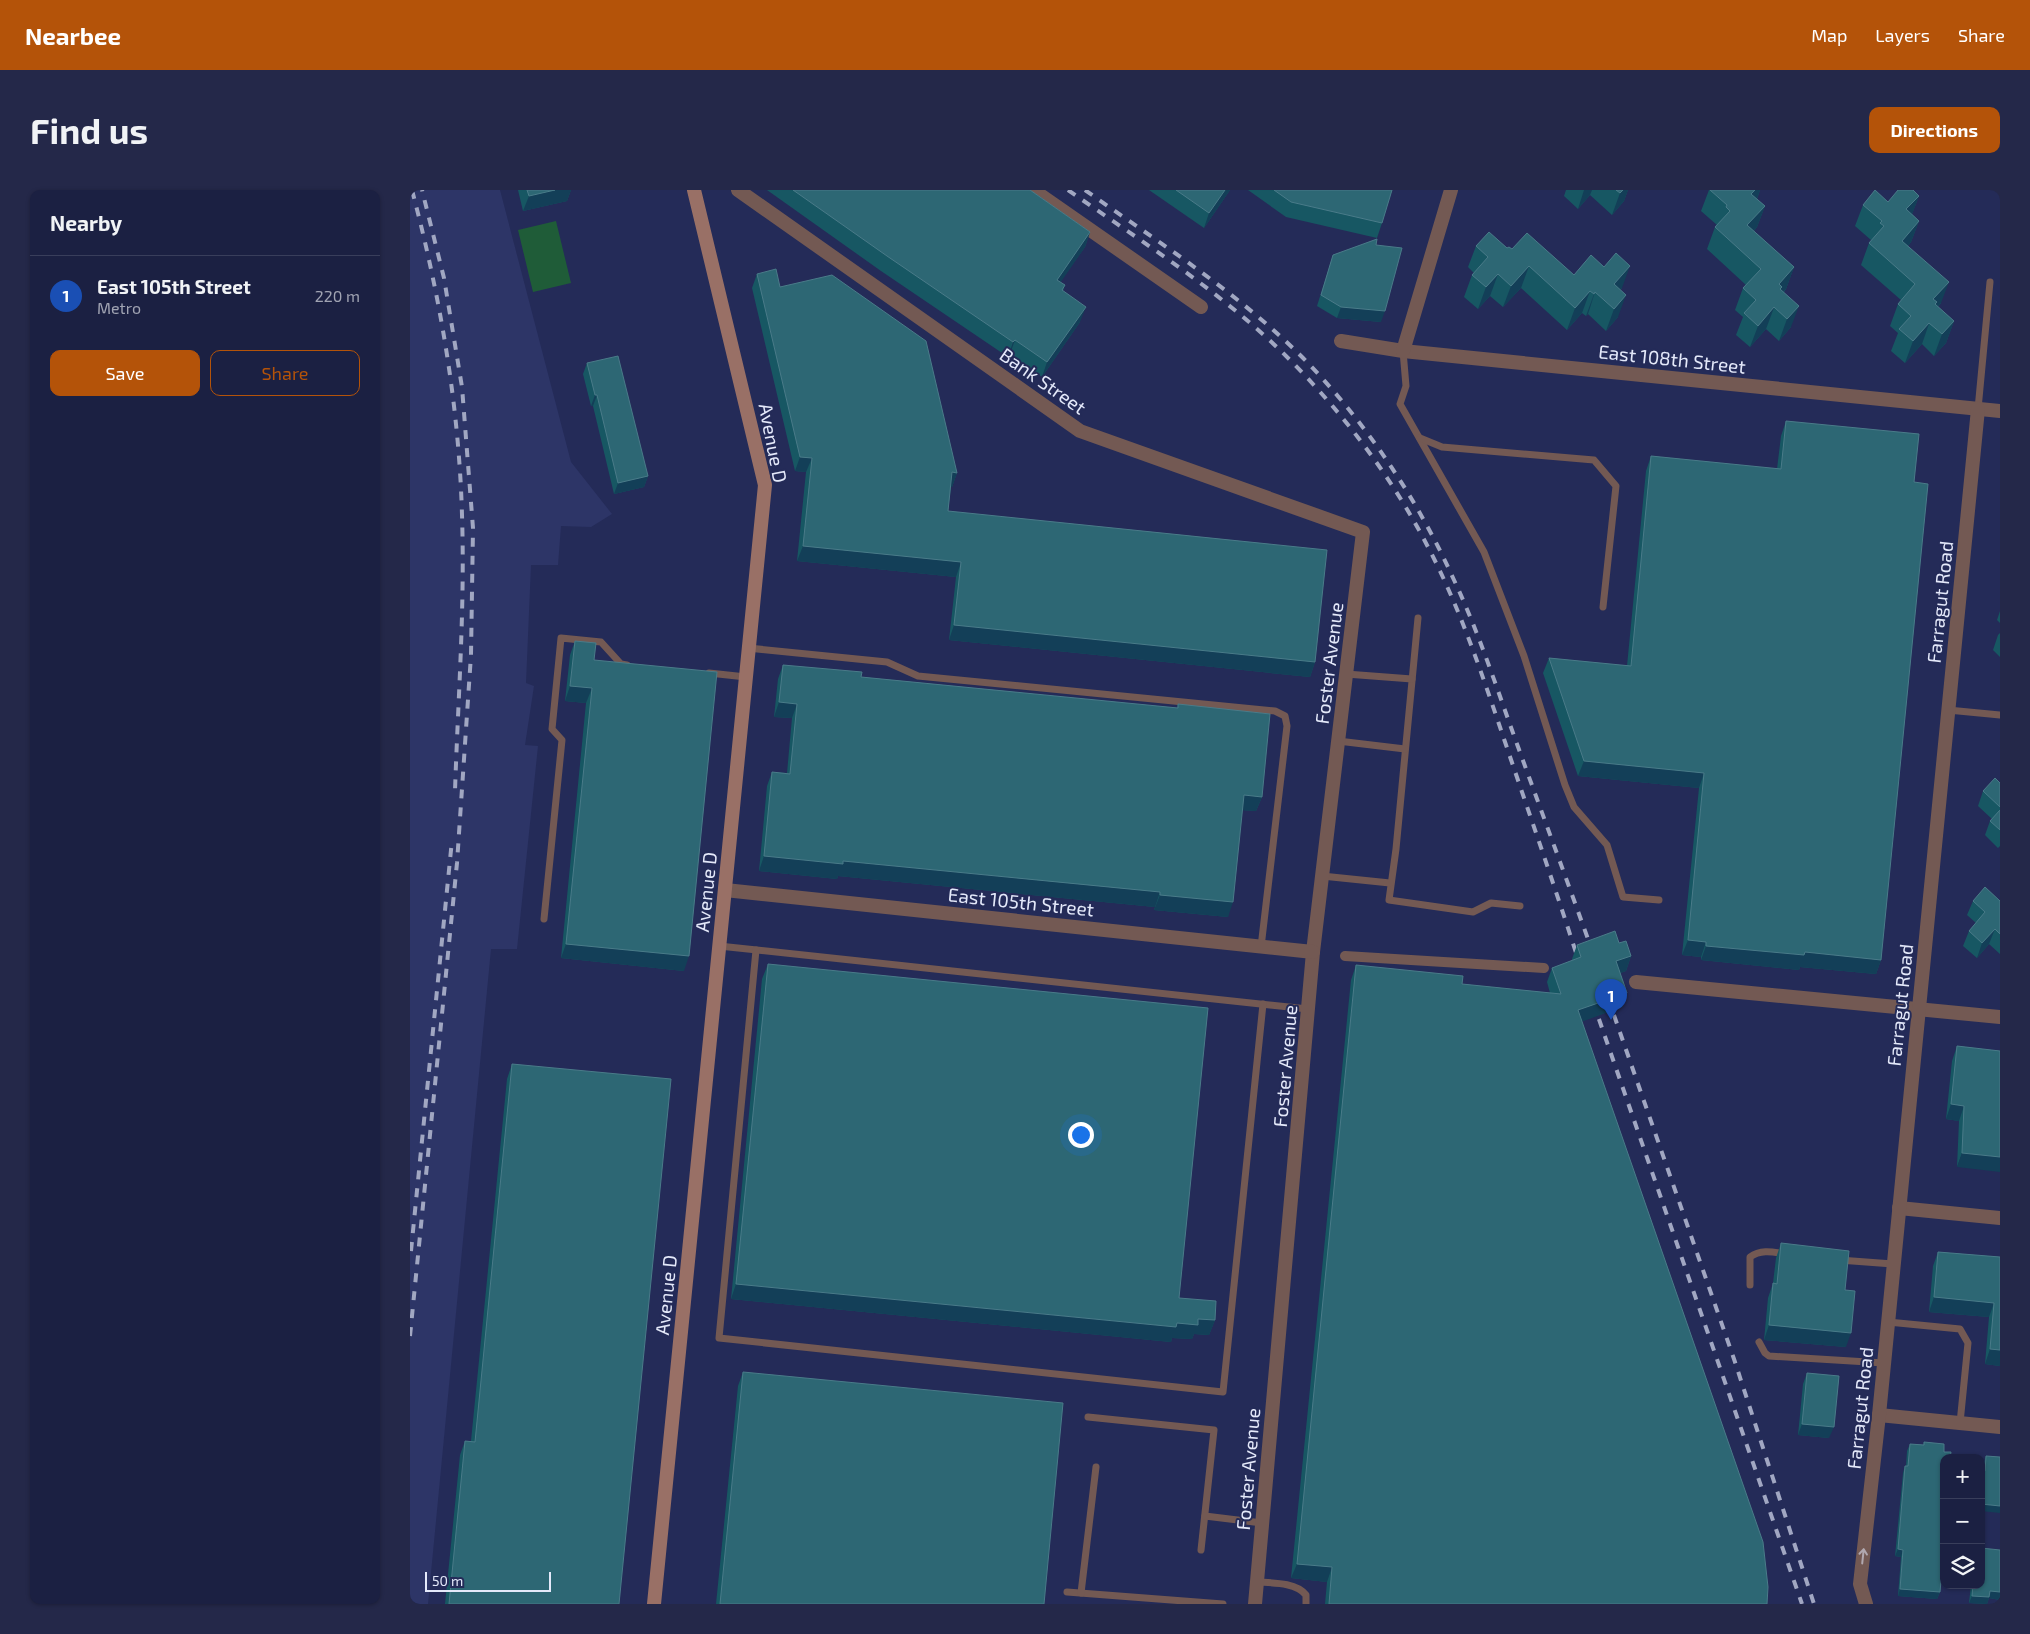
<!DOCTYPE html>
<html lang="en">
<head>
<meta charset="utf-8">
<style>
	body { margin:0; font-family:"Exo 2",sans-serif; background:#242849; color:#f1f3f6 }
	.controls { position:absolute; right:15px; bottom:15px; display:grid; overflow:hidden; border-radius:10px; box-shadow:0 1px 4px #0004 }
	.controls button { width:45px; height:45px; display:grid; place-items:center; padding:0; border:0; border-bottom:1px solid #393e5b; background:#1b2042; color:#f1f3f6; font:25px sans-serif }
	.scale { position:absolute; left:15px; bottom:12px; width:126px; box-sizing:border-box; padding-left:5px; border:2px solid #e4e9fa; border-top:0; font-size:14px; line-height:18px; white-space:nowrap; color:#e4e9fa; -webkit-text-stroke:4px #242b58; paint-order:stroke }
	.you { position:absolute; left:670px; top:944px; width:18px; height:18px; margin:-12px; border:4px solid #fff; border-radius:50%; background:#1a73e8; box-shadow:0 0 0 8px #1a73e833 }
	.badge { display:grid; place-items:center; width:32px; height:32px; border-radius:50%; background:#b45309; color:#fff; font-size:16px; font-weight:700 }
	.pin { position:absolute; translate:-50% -41px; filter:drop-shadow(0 1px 2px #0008) }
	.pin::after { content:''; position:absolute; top:26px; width:18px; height:15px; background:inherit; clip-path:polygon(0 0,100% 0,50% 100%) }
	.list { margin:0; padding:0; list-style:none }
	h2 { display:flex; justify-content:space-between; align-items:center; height:65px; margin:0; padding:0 20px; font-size:21px }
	h2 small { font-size:16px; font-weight:400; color:#a0a3b2 }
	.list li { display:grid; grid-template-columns:32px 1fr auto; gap:15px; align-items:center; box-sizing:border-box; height:80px; padding:0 20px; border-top:1px solid #393e5b }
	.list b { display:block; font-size:19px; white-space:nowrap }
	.list p { margin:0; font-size:16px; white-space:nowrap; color:#a0a3b2 }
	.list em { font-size:16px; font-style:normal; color:#a0a3b2 }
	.actions { display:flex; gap:10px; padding:15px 20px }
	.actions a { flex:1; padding:11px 0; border:1px solid #b45309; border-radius:10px; text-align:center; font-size:18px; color:#b45309 }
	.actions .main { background:#b45309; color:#fff }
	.icon { flex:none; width:28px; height:28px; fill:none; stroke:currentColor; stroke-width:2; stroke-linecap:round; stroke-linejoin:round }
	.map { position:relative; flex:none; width:1590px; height:1414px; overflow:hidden; border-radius:10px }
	header { display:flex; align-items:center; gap:30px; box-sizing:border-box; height:70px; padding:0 25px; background:#b45309; color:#fff }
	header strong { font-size:24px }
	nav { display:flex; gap:28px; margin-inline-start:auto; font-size:18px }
	.intro { display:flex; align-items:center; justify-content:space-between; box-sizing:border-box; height:120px; padding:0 30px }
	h1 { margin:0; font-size:35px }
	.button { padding:12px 22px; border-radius:10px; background:#b45309; color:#fff; font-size:18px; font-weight:700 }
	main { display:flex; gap:30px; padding:0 30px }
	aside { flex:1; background:#1b2042; border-radius:10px; box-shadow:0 1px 4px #0004 }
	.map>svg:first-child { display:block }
</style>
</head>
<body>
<header>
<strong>Nearbee</strong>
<nav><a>Map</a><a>Layers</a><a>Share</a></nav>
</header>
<div class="intro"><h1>Find us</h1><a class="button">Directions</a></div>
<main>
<aside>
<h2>Nearby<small></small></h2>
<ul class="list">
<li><span class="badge" style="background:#1a4fb4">1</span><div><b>East 105th Street</b><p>Metro</p></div><em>220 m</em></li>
</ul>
<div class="actions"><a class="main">Save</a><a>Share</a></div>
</aside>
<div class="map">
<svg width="1590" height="1414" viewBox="0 0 1590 1414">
	<rect width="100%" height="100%" fill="#242b58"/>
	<path fill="#2d3567" d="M0,0H90L161,272L202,324L181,337L151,336L148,375H121L116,493L124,496L115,555L128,556L107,759H81L18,1414H0Z"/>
	<path fill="#1f5c38" d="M146,31L161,93L123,102L108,40Z"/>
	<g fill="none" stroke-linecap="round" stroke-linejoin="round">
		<g stroke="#735953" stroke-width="7">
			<path d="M993,161L996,196L990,214L1074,362L1114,466L1155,595L1164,617L1197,655L1213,707L1249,710"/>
			<path d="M1568,219L1580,92"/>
			<path d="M1010,248L1032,257L1184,270L1206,296L1193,417"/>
			<path d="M1008,428L986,659L979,710L1063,722L1081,713L1110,716"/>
			<path d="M338,458L477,472L508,486L865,521L875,526L877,536L851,757"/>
			<path d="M299,483L336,487"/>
			<path d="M936,484L1002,489"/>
			<path d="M1538,520L1590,525"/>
			<path d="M928,551L995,559"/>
			<path d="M912,686L980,693"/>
			<path d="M134,729L152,550L142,539L151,448L191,452L211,474L217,475"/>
			<path d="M309,756L898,819"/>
			<path d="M346,760L309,1148L813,1202L853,814"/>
			<path d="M1429,1070L1483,1074"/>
			<path d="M1340,1095V1067C1351,1059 1363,1062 1376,1064"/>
			<path d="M1478,1132L1550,1139L1558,1153L1550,1233"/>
			<path d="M1349,1152L1355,1163L1359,1166L1474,1173"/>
			<path d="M678,1227L804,1240L791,1360"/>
			<path d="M795,1326L852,1333"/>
			<path d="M847,1392C861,1393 886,1392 896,1405V1414"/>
			<path d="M657,1402L813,1414"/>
			<path d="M671,1403L686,1277"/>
		</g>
		<path stroke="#735953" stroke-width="10" d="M935,766L1134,778"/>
		<g stroke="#735953" stroke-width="14">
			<path d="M328,0L670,241L953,342L903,762L845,1414"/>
			<path d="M623,0L791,117"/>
			<path d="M931,151L993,161L1590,221"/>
			<path d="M993,161L1041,0"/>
			<path d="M315,700L903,762"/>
			<path d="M1226,792L1590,827"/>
			<path d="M1489,1018L1590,1028"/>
			<path d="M1469,1225L1590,1237"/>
			<path d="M1456,1414L1450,1394L1469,1225L1568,219"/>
		</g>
		<path stroke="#997066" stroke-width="14" d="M244,1414L355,295L284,0"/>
		<g stroke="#a1a7c2" stroke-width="4" stroke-dasharray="9 9" stroke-linecap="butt">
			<path d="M2,0C30,106 49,215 52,325C55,417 48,509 45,601"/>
			<path d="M658,0C731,51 808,100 872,162C930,219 981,285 1018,357C1050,418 1072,484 1094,549C1119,623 1145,697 1169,772"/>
			<path d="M675,0C751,54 830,104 896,171C957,234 1008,310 1044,390C1069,443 1087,499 1107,554C1132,623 1158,693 1183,763"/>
			<path d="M1198,808L1324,1169L1404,1414"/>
			<path d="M1183,812L1392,1414"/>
			<path d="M1,1061L42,650"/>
			<path d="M0,1146L47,673L61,465L63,338L52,197L34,88L12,0"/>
		</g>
	</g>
	<g fill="#175763">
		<path d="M108,0H161L157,11L113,21Z"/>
		<path d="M357,0H620L680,42L675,57L650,92L655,95L653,101L670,132L632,187L600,164L598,167L471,81Z"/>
		<path d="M739,0H820L794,38Z"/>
		<path d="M838,0H982L972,33L967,48L876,27Z"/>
		<path d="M1156,0H1218L1214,11L1202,25L1180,5L1168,19L1154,6Z"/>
		<path d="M1299,0H1350L1347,9L1355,16L1347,37L1344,41L1384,77L1376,99L1374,102L1381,137L1369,151L1356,139L1340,157L1326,145L1333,127L1325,120L1333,98L1336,95L1297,59L1305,37L1307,35L1291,21Z"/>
		<path d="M1509,6L1502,24L1509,31L1501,52L1498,56L1531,113L1528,117L1544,131L1536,153L1524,166L1512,154L1495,173L1481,161L1488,143L1480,136L1488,114L1491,110L1451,75L1459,53L1461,50L1445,36L1453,15L1478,12Z"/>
		<path d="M966,55L971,132L927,128L907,116L923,65Z"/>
		<path d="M1066,56L1097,58L1102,59L1164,85L1194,77L1212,98L1210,100L1208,127L1196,141L1178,124L1176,126L1172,123L1157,140L1111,98L1093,117L1080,106L1068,119L1054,107L1062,85L1064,83L1058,77Z"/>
		<path d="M347,84L370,97L547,283L542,297H541L538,321L905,472L900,487L539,450L546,387L387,371L396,282L385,281L342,98Z"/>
		<path d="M177,173L238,286L234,297L204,304L183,216H181L173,184Z"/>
		<path d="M1376,231L1504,292L1471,770L1466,784L1390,777L1389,780L1291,770V767L1272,765L1289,598L1168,586L1133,483L1139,468L1217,476L1236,281L1241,266L1367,279L1371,246Z"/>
		<path d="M1590,421V433L1587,430Z"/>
		<path d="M1590,443V467L1583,460L1588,445Z"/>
		<path d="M165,451L184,470L274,781L151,768L176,513L155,511L160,465Z"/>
		<path d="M373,475L451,487L767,518L768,514L852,607L846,621L832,620L818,727L744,720L745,717L428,686L427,689L349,681L357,596L362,582L377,583L382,528L364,527L368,489Z"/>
		<path d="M1590,593V656L1588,658L1575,645L1580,631L1582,629L1568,616L1573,601Z"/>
		<path d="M1563,711H1590V764L1579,754L1567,768L1553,756L1559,741L1566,733L1557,725Z"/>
		<path d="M1209,753L1221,766L1216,781L1210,783L1217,803L1212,817L1172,831L1357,1414H915L917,1392L881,1388L941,790L946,775L1052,794L1140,803L1137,792L1142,778L1162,771V769L1167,755Z"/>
		<path d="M358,774L769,1108L805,1130L799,1145L784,1144L782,1149L762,1148L761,1152L321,1109L352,789Z"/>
		<path d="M1547,856L1590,861L1547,977L1549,931L1536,929L1542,871Z"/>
		<path d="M102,874L209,1414H35L50,1265L55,1251H61L97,889Z"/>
		<path d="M1371,1053L1435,1100L1436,1157L1354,1150L1358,1108L1363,1093L1366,1068Z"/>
		<path d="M1528,1062L1590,1067V1176L1575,1174L1579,1127L1519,1122L1523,1076Z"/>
		<path d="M333,1182L634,1414H306L328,1196Z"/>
		<path d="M1397,1183L1419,1248L1388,1245L1393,1194Z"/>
		<path d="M1514,1252L1534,1262L1531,1386L1530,1402L1527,1409L1488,1406L1491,1367L1485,1366L1493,1283L1495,1276H1496L1497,1261L1500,1254L1513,1255Z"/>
		<path d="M1576,1266L1590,1323L1573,1281L1574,1273Z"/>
		<path d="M1590,1360V1410L1579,1408L1577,1414L1559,1413L1561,1395H1571Z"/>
	</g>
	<g fill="#133f58">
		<path d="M145,0H161L157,11L113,21L119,6Z"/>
		<path d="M815,0H820L794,38L799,23Z"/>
		<path d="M1174,0H1182L1180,5L1168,19Z"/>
		<path d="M1213,0H1218L1214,11L1202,25L1210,3Z"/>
		<path d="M1345,0H1350L1346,12L1341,4Z"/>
		<path d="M1509,6L1501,27L1496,19Z"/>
		<path d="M1355,16L1347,37L1330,57L1337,35Z"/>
		<path d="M1509,31L1501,52L1484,72L1492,51Z"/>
		<path d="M680,42L675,57L642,105L647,90Z"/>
		<path d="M1119,76L1111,98L1093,117L1101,96Z"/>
		<path d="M1220,76L1212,98L1198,113L1204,94Z"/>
		<path d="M1384,77L1376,99L1368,107L1356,139L1340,157L1348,136L1369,94Z"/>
		<path d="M1088,84L1080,106L1068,119L1076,97Z"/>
		<path d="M1539,92L1531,113L1523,122L1512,154L1495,173L1503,151L1523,109Z"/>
		<path d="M1180,101L1172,123L1157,140L1165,118Z"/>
		<path d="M1185,102L1178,124L1176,126L1184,104Z"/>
		<path d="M1216,105L1208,127L1196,141L1204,119Z"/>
		<path d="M1389,116L1381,137L1369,151L1377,129Z"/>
		<path d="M676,117L670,132L632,187L637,172Z"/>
		<path d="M931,117L975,121L971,132L927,128Z"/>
		<path d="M1544,131L1536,153L1524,166L1532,144Z"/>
		<path d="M605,150L600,164L598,167L603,152Z"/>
		<path d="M185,205H187L183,216H181Z"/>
		<path d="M390,267L402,268L396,282L385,281Z"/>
		<path d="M542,282L547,283L542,297H537Z"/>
		<path d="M238,286L234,297L204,304L208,293Z"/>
		<path d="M393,356L551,372L546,387L387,371Z"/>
		<path d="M544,435L905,472L900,487L539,450Z"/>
		<path d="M160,496L182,498L176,513L155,511Z"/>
		<path d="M369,512L387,514L382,528L364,527Z"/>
		<path d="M1174,571L1294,583L1289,598L1168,586Z"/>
		<path d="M834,605L852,607L846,621L828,620Z"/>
		<path d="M354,666L433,671L750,702L745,717L428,686L427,689L349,681Z"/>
		<path d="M750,705L823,712L818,727L744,720Z"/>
		<path d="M1585,739L1579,754L1567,768L1572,753Z"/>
		<path d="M1278,750L1296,752L1291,767L1272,765Z"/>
		<path d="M156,754L279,766L274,781L151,768Z"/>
		<path d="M1296,756L1395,762L1471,770L1466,784L1390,777L1389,780L1291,770Z"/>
		<path d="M1221,766L1216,781L1201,786L1206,771Z"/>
		<path d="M1217,803L1212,817L1163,835L1168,820Z"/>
		<path d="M1541,914L1554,916L1549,931L1536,929Z"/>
		<path d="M1552,963L1590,967V982L1547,977Z"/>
		<path d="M326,1094L767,1133L788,1129L805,1130L799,1145L784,1144L782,1149L762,1148L761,1152L321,1109Z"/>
		<path d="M1524,1107L1584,1113L1579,1127L1519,1122Z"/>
		<path d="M1359,1135L1441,1143L1436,1157L1354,1150Z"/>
		<path d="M1580,1159L1590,1160V1176L1575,1174Z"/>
		<path d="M1392,1234L1424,1237L1419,1248L1388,1245Z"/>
		<path d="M1571,1314L1590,1316V1323L1571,1321Z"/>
		<path d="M1488,1359L1493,1360L1491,1367L1485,1366Z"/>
		<path d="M887,1374L922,1377L917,1392L881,1388Z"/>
		<path d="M1532,1379H1534V1386H1529Z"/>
		<path d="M1490,1399L1530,1402L1527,1409L1488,1406Z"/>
		<path d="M1580,1401L1590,1402V1410L1579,1408L1577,1414L1559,1413L1562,1406Z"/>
	</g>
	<g fill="#2d6774" stroke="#4a7b89">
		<path d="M117,0H145L119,6Z"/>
		<path d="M383,0H620L680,42L647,90L655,95L652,100L676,117L637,172L605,150L603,152L477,66Z"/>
		<path d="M766,0H815L799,23Z"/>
		<path d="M864,0H982L972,33L881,12Z"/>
		<path d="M1206,0H1213L1210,3Z"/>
		<path d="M1300,0H1345L1341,4L1355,16L1337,35L1384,77L1369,94L1372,97L1370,99L1389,116L1377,129L1364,117L1348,136L1334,123L1346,110L1333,98L1351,79L1305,37L1320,21L1316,17L1317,15Z"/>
		<path d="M1465,0L1478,12L1488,0H1503L1509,6L1496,19L1509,31L1492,51L1539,92L1523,109L1527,112L1525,114L1544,131L1532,144L1519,133L1503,151L1489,139L1501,126L1488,114L1505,94L1459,53L1474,36L1470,33L1472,31L1453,15Z"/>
		<path d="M1079,42L1097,58L1099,57L1102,59L1117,43L1164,85L1181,65L1194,77L1206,63L1220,76L1204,94L1216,105L1204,119L1185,102L1184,104L1180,101L1165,118L1119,76L1101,96L1088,84L1076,97L1062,85L1078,67L1066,56Z"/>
		<path d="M967,49L966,55L992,58L975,121L931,117L911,105L923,65Z"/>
		<path d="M366,79L370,97L422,85L516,151L547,283L542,282L538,321L917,360L905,472L544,435L551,372L393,356L402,268L390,267L347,84Z"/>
		<path d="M208,166L238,286L208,293L187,205H185L177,173Z"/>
		<path d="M1376,231L1509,244L1504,292L1518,294L1471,770L1395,762L1394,765L1296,756V752L1278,750L1294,583L1174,571L1139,468L1221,476L1241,266L1371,279Z"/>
		<path d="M165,451L186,453L184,470L307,482L279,766L156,754L182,498L160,496Z"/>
		<path d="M373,475L452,482L451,487L768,518V514L860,524L852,607L834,605L823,712L750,705V702L433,671V674L354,666L362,582L380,584L387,514L369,512Z"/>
		<path d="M1585,588L1590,593V617L1573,601Z"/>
		<path d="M1590,620V640L1580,631Z"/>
		<path d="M1575,697L1590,711V744L1585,739L1572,753L1559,741L1575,722L1563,711Z"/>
		<path d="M1205,741L1209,753L1216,751L1221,766L1206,771L1217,803L1168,820L1353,1352L1358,1397L1357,1414H919L922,1377L887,1374L946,775L1053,786L1052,794L1151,804L1142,778L1171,767L1167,755Z"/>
		<path d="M358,774L798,818L769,1108L806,1111L805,1130L788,1129V1135L767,1133L766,1137L326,1094Z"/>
		<path d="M1547,856L1590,861V967L1552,963L1554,916L1541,914Z"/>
		<path d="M102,874L261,889L209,1414H39L55,1251L65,1252Z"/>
		<path d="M1371,1053L1439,1061L1435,1100L1445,1101L1441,1143L1359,1135L1363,1093L1367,1094Z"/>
		<path d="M1528,1062L1590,1067V1160L1580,1159L1584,1113L1524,1107Z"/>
		<path d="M333,1182L653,1213L634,1414H310Z"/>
		<path d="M1397,1183L1429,1186L1424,1237L1392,1234Z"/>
		<path d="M1514,1252L1534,1254V1262H1541L1540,1268H1534V1379H1532L1530,1402L1490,1399L1493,1360L1488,1359L1495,1276H1498L1500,1254L1514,1255Z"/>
		<path d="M1576,1266L1590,1267V1316L1571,1314V1280L1575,1281Z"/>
		<path d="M1571,1358L1590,1360V1402L1580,1401L1579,1407L1562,1406L1563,1395H1571Z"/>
	</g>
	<defs><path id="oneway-shaft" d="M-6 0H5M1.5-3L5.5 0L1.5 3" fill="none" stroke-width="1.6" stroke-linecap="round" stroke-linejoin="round" transform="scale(1.25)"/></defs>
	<use stroke="#b1a8af" href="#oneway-shaft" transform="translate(1453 1366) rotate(-84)"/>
	<g text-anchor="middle" stroke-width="4" stroke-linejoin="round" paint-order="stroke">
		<g font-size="19" fill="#e4e9fa" stroke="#242b58">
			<text transform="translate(1262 169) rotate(6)" y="7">East 108th Street</text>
			<text transform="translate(633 191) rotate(35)" y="7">Bank Street</text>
			<text transform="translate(363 253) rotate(79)" y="7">Avenue D</text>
			<text transform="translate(1530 412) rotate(-84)" y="7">Farragut Road</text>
			<text transform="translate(919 473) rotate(-83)" y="7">Foster Avenue</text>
			<text transform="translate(296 702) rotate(-84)" y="7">Avenue D</text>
			<text transform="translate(611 712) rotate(6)" y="7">East 105th Street</text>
			<text transform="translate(1490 815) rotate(-84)" y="7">Farragut Road</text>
			<text transform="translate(875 876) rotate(-85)" y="7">Foster Avenue</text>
			<text transform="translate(256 1105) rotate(-84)" y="7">Avenue D</text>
			<text transform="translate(1450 1218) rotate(-84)" y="7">Farragut Road</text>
			<text transform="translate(838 1279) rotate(-85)" y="7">Foster Avenue</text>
		</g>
	</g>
</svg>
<div class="controls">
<button>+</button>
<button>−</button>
<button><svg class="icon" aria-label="layers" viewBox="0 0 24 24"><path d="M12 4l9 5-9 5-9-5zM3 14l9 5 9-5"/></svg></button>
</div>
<div class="scale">50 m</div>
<div class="you"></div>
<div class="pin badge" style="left:1201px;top:830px;background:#1a4fb4">1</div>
</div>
</main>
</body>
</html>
